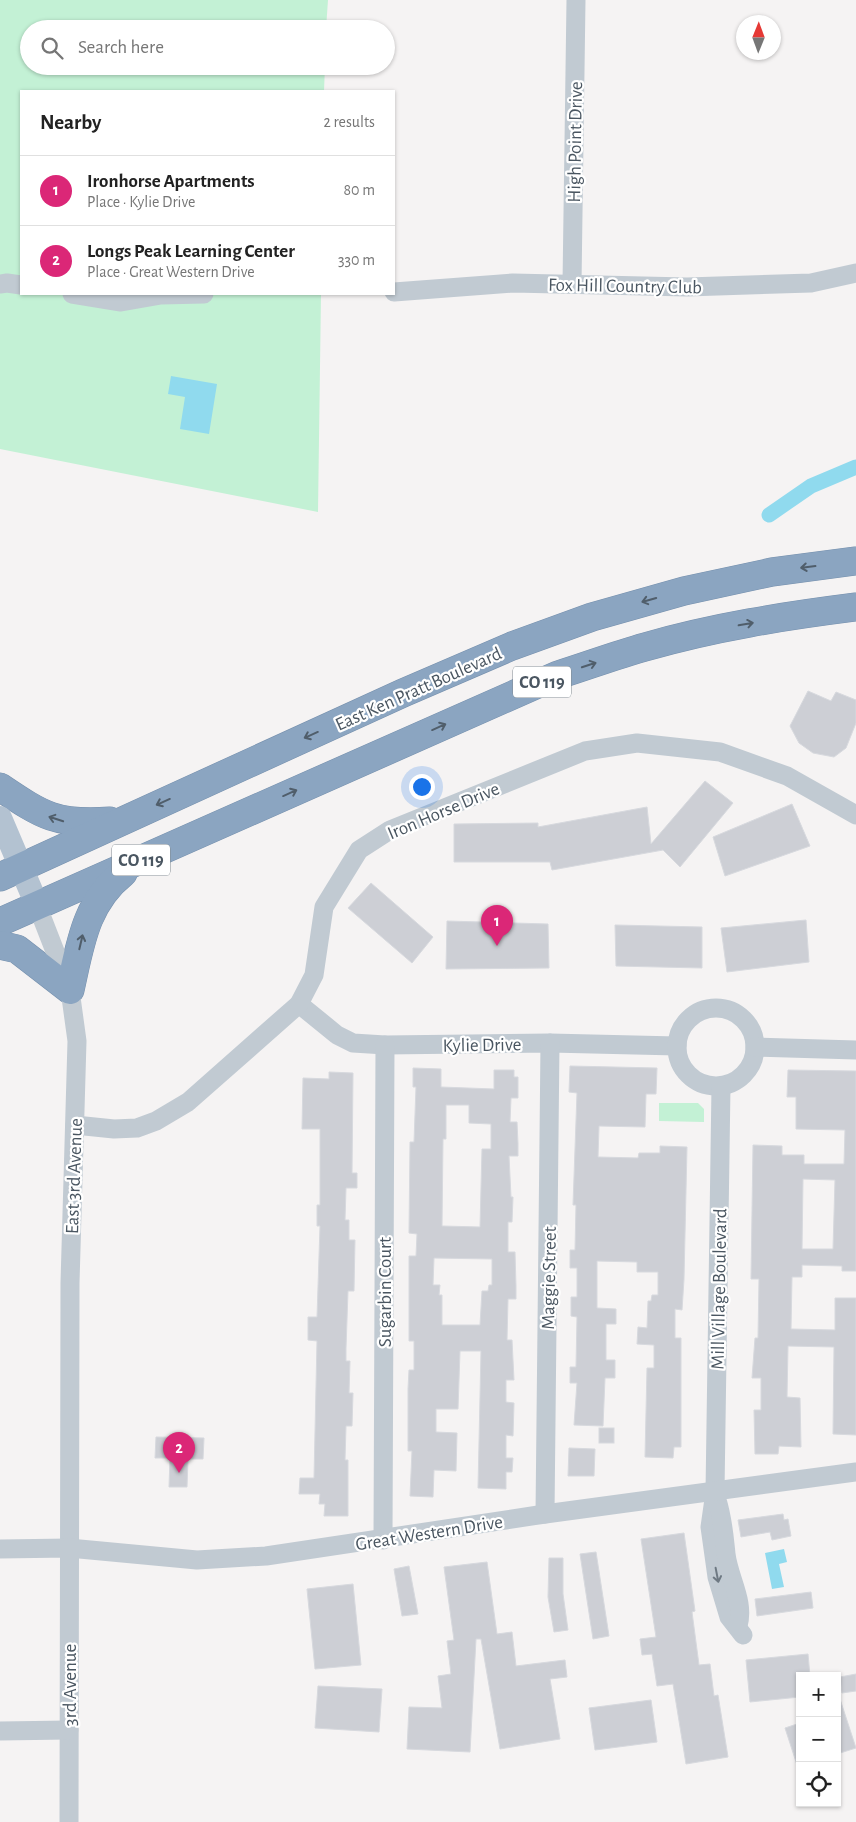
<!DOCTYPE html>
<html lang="en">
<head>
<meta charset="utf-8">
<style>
	body { margin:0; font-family:"Alegreya Sans",sans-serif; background:#f2f2f2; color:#222 }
	.controls { position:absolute; right:15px; bottom:15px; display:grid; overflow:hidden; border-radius:0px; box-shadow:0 1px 4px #0004 }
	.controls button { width:45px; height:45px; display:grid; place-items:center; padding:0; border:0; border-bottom:1px solid #e0e0e0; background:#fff; color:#222; font:25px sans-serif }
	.compass { position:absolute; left:736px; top:15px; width:45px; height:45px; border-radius:50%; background:#fff; box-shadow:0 1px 4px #0004; rotate:1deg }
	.you { position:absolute; left:421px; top:786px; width:18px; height:18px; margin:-12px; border:4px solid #fff; border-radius:50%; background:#1a73e8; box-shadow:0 0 0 8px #1a73e833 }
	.badge { display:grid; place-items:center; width:32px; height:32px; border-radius:50%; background:#db2777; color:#fff; font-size:16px; font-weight:700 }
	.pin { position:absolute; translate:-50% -41px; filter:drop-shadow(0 1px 2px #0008) }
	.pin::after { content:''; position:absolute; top:26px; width:18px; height:15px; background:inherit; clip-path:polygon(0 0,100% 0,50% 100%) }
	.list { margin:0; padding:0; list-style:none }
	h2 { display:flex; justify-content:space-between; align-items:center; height:65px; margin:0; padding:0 20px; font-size:21px }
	h2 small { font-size:16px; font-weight:400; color:#767676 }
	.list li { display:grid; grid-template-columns:32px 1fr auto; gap:15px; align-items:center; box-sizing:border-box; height:70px; padding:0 20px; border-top:1px solid #e0e0e0 }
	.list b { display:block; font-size:19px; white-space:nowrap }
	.list p { margin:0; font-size:16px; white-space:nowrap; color:#767676 }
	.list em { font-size:16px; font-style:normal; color:#767676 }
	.icon { flex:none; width:28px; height:28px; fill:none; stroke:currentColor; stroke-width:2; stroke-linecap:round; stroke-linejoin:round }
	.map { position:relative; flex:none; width:856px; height:1822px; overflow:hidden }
	.search { position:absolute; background:#fff; box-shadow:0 1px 4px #0004; left:20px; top:20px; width:375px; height:55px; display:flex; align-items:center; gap:12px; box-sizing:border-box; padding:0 18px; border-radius:28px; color:#767676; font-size:19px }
	.panel { position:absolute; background:#fff; box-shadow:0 1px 4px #0004; left:20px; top:90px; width:375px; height:205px; border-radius:0px }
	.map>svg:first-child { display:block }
</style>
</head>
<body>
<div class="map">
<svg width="856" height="1822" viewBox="0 0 856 1822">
	<rect width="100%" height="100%" fill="#f5f3f3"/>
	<g fill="#c3f1d5">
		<path d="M0,0H328L326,29H29V66H325L324,91H21V294H321L318,512L0,449Z"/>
		<path d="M659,1103H698L704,1109V1122L659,1121Z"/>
	</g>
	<g fill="#90daee">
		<path d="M171,376L217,384L209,434L180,429L185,397L168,394Z"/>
		<path d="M784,1549L787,1562L779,1564L784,1587L772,1589L765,1553Z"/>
	</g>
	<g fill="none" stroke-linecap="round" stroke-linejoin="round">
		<path stroke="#90daee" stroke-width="15" d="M769,515L811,486L856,467"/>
	</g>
	<g fill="#cdcfd5" stroke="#d7d9de" fill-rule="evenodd">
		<path d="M808,691L831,701L836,692L856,700V723L846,748L834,757L813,753L799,743L790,726Z"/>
		<path d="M705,781L733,803L680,867L663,850L552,870L550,862H454V824L538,823V827L647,807L651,844Z"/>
		<path d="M792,804L810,846L725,876L713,837Z"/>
		<path d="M371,883L433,937L412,963L348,908Z"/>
		<path d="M806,920L809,962L727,972L721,928Z"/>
		<path d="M447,921L548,924L549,968L446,969Z"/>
		<path d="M615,925L702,927V968L616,966Z"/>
		<path d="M570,1066L657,1068L656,1094H646L645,1127L599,1126L598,1157L638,1158L639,1153H660V1146L687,1147L684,1279L682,1310L675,1309V1338H681V1447H674L673,1458L645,1457L647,1368H654V1345L637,1344L638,1327L647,1328L648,1301H651L652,1295H658V1272H637V1262L597,1261V1308L616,1309V1324H606V1360H615V1378H605L603,1426L574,1425L577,1383H570V1367H576L577,1317L571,1316V1297H577V1268H570V1250H575L576,1205H573L577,1093L569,1092Z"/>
		<path d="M413,1068L441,1069V1087L494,1089V1070H514V1077H518V1098H511L510,1122H517L518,1144V1156H509L511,1197H513L512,1222H508V1252H515L516,1286V1299H508L507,1340H512L514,1380H506V1402L514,1403L513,1436L506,1435V1458H513L512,1472H506V1489L478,1488L481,1351H460L458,1409H436V1432L457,1433L456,1471L434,1470L433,1497L410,1496L412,1451H408V1389L409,1370H414V1341H409V1256H416L417,1234L409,1233L410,1142H414L416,1087H413ZM446,1105H469V1123L491,1124V1149H482L480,1227L442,1226L443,1139H446ZM434,1258L492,1259V1285H489L488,1291H482L480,1325H442V1295H439L440,1285H433Z"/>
		<path d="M788,1070L856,1071V1271H842V1266L802,1265V1277H792L791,1329L835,1330V1298H856V1435L833,1434L834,1347L788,1346L787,1397L800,1398L801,1447L779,1446L778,1454H755L754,1410H761V1378H752L755,1338H758L759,1279H751L753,1145L782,1146V1155H804V1164H844L845,1130L796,1129V1097H787ZM803,1179L835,1180L833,1249H802Z"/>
		<path d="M329,1072L353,1073L352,1173H357V1188H346L345,1220H349V1240H355L354,1291H348L346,1348V1361H350L349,1393H353L352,1426H346L345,1460H348V1516H324L325,1504H319L320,1494H299L300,1478H314L317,1341L308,1340V1317H317L320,1226H317V1205H320V1129H302L303,1078L329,1079Z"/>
		<rect x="599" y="1428" width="15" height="15"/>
		<path d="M156,1437L204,1438L203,1459H188L187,1487H169L170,1458H155Z"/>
		<path d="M569,1448L595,1449L594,1476H568Z"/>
		<path d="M783,1514L784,1520L788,1519L791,1536L772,1540L770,1532L741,1537L738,1520Z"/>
		<path d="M684,1533L695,1611L692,1612L699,1665L710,1664L714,1696L718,1695L728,1757L686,1764L673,1684L657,1686L652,1654L642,1655L640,1639L656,1637L641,1539Z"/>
		<path d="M596,1552L609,1636L593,1639L580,1554Z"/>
		<path d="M549,1558H563V1594L568,1630L554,1632L548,1597Z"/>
		<path d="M487,1562L497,1634L512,1632L516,1666L565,1660L567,1677L550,1679L560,1739L500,1749L481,1639H476L470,1752L407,1749L409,1707L442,1708L438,1676L451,1674L447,1641L454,1640L444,1567Z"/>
		<path d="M409,1566L418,1614L402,1616L394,1569Z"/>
		<path d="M353,1584L361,1665L315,1669L307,1589Z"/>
		<path d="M811,1592L813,1608L757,1616L755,1599Z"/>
		<path d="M808,1654L810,1676H800V1697L750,1702L746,1660Z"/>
		<path d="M856,1674V1691L842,1693L840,1677Z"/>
		<path d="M318,1686L382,1689L379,1732L315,1728Z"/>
		<path d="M837,1699H840L856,1748L837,1754Z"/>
		<path d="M651,1700L657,1742L595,1750L589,1708Z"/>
		<path d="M800,1723V1764L797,1765L785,1728Z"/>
	</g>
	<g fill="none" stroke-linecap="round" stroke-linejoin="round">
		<defs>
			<g id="highway">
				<path d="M0,787C43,816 57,825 110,821"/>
				<path d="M0,877L403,693L512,646L592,617L684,591L772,572L856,561"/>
				<path d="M0,922L558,675C587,666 616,655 645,647C714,627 785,616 856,607"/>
				<path d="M0,945L17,949L70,990C80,946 85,903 123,873"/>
			</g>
		</defs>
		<use href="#highway" stroke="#7690ad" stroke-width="29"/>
		<g stroke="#c1cad2" stroke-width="19">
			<path d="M0,284L7,283L21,285"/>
			<path d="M572,284L576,0"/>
			<path d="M394,292L513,283L687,287L811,283L856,273"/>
			<path d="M72,294L121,302L161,295L204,294"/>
			<path d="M37,905L70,990L77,1041L70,1283L69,1822"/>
			<path d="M299,1004L337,1035L353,1043L385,1045L550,1043L677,1046"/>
			<circle cx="716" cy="1047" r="39"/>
			<path d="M755,1047L856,1050"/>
			<path d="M721,1086L715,1492L710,1527L717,1577L729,1617L743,1635"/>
			<path d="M75,1125L114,1129L137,1128L156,1121L188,1102L299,1004L314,975L324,907L359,850L390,830L585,751L637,743L720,752L787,776L856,815"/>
			<path d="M717,1500C723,1519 724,1535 726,1554C729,1579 745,1601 738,1626"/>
			<path d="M545,1514L550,1043"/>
			<path d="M383,1540L385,1045"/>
			<path d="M0,1549L69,1548L197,1560L266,1556L545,1514L856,1472"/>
			<path d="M0,1731L69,1730"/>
		</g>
		<path stroke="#b3c2d1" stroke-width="24" d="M0,818L37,905"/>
		<use href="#highway" stroke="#8ba5c1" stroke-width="28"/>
	</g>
	<defs><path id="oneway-shaft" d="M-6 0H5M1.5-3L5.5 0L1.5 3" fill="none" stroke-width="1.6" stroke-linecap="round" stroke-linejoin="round" transform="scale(1.25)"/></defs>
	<g stroke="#505e6b">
		<use href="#oneway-shaft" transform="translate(808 567) rotate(173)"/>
		<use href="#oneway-shaft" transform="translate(649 600) rotate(164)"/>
		<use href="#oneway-shaft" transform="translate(746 624) rotate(-10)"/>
		<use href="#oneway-shaft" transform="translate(589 665) rotate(-18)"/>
		<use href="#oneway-shaft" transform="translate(439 727) rotate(-24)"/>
		<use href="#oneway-shaft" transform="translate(311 735) rotate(156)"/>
		<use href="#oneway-shaft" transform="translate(290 793) rotate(-24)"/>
		<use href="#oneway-shaft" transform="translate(163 802) rotate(156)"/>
		<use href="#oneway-shaft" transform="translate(56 819) rotate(-162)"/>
		<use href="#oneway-shaft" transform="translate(81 942) rotate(-77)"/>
	</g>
	<use stroke="#6e7983" href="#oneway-shaft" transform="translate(717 1575) rotate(79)"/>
	<g text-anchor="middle" stroke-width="4.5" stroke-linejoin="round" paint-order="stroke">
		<g fill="#fff" stroke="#808990" stroke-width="1">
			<rect x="513" y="666.5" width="58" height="31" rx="4"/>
			<rect x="112" y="844.5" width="58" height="31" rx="4"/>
		</g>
		<g font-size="18" font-weight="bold" fill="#4a5661">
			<text x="542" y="688">CO 119</text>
			<text x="141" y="866">CO 119</text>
		</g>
		<g font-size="19" fill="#4a5661" stroke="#fff">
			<text transform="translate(574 142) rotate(-89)" y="7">High Point Drive</text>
			<text transform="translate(625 285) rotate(1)" y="7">Fox Hill Country Club</text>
			<text transform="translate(418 688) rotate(-24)" y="7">East Ken Pratt Boulevard</text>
			<text transform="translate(443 810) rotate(-23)" y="7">Iron Horse Drive</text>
			<text transform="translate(482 1044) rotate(-1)" y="7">Kylie Drive</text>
			<text transform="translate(73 1176) rotate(-88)" y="7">East 3rd Avenue</text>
			<text transform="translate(548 1278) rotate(-89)" y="7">Maggie Street</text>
			<text transform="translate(718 1289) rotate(-89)" y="7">Mill Village Boulevard</text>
			<text transform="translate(384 1292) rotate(-90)" y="7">Sugarbin Court</text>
			<text transform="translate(429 1532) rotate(-9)" y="7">Great Western Drive</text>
			<text transform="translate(69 1685) rotate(-90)" y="7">3rd Avenue</text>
		</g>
	</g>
</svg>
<div class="controls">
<button>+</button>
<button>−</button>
<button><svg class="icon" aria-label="locate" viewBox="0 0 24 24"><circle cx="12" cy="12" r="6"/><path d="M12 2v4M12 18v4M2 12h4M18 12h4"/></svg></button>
</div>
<svg class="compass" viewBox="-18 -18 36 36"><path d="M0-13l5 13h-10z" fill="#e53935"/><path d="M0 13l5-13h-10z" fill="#767676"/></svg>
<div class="you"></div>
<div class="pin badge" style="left:497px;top:946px">1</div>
<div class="pin badge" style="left:179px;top:1473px">2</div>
<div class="search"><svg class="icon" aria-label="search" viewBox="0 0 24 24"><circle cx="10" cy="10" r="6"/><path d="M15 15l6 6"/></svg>Search here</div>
<section class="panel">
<h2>Nearby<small>2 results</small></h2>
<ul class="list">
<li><span class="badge">1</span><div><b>Ironhorse Apartments</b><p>Place · Kylie Drive</p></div><em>80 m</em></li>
<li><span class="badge">2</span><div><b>Longs Peak Learning Center</b><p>Place · Great Western Drive</p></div><em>330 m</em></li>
</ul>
</section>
</div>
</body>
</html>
